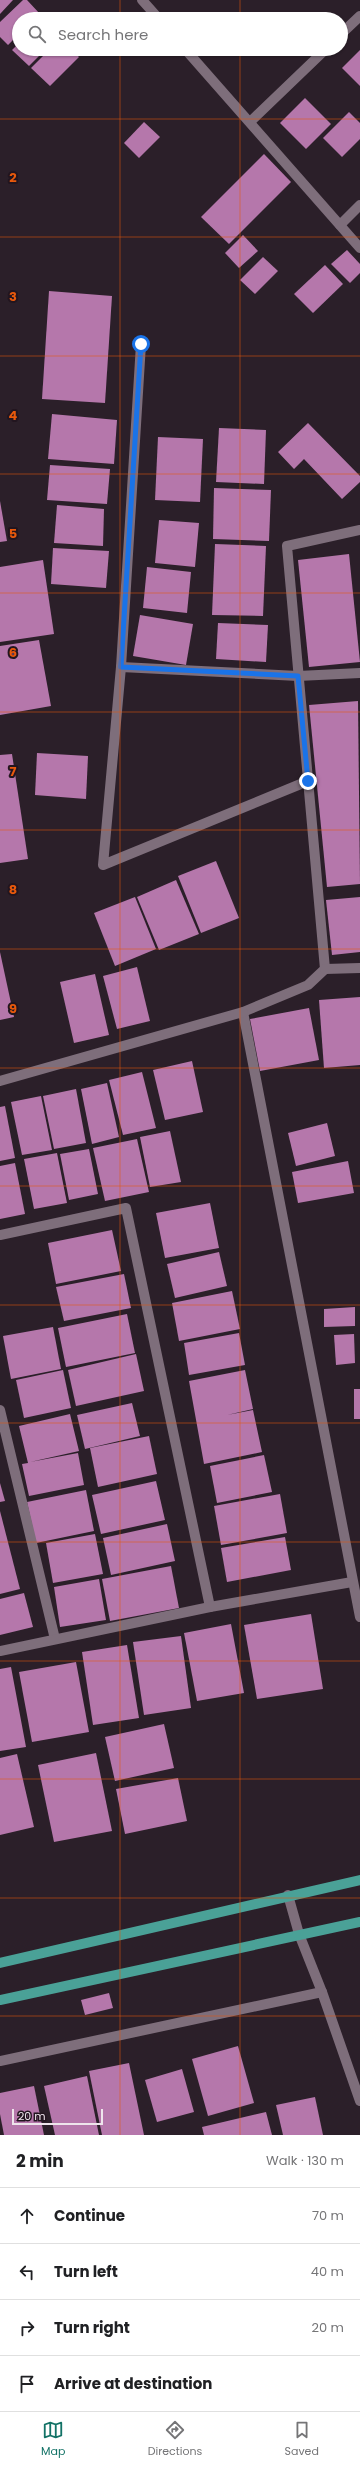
<!DOCTYPE html>
<html lang="en">
<head>
<meta charset="utf-8">
<style>
	body { margin:0; font-family:Poppins,sans-serif; background:#f6f6f6; color:#202124 }
	.scale { position:absolute; left:12px; bottom:10px; width:91px; box-sizing:border-box; padding-left:4px; border:2px solid #eee5ec; border-top:0; font-size:11px; line-height:14px; white-space:nowrap; color:#eee5ec; -webkit-text-stroke:3px #22151f; paint-order:stroke }
	.stop { position:absolute; width:12px; height:12px; margin:-9px; border:3px solid #1a73e8; border-radius:50%; background:#fff }
	.stop.end { background:#1a73e8; border-color:#fff; box-shadow:0 1px 4px #0008 }
	.list { margin:0; padding:0; list-style:none }
	h2 { display:flex; justify-content:space-between; align-items:center; height:52px; margin:0; padding:0 16px; font-size:17px }
	h2 small { font-size:13px; font-weight:400; color:#757577 }
	.list li { display:grid; grid-template-columns:26px 1fr auto; gap:12px; align-items:center; box-sizing:border-box; height:56px; padding:0 16px; border-top:1px solid #e0e0e0 }
	.list b { display:block; font-size:15px; white-space:nowrap }
	.list em { font-size:13px; font-style:normal; color:#757577 }
	.icon { flex:none; width:22px; height:22px; fill:none; stroke:currentColor; stroke-width:2; stroke-linecap:round; stroke-linejoin:round }
	.map { position:relative; flex:none; width:360px; height:2135px; overflow:hidden }
	.search { position:absolute; background:#fff; box-shadow:0 1px 3px #0004; left:12px; right:12px; top:12px; height:44px; display:flex; align-items:center; gap:10px; box-sizing:border-box; padding:0 14px; border-radius:22px; color:#757577; font-size:15px }
	.sheet { height:276px; background:#fff }
	nav { display:flex; justify-content:space-around; align-items:center; box-sizing:border-box; height:56px; border-top:1px solid #e0e0e0; background:#fff; font-size:11px; color:#757577 }
	nav a { display:grid; justify-items:center; gap:2px }
	nav .on { color:#127266 }
	.map>svg:first-child { display:block }
</style>
</head>
<body>
<div class="map">
<svg width="360" height="2135" viewBox="0 0 360 2135">
	<rect width="100%" height="100%" fill="#2b1f29"/>
	<g fill="#b577ab">
		<path d="M0,0H13L0,14Z"/>
		<path d="M23,0H27L40,14L35,19H19V34L8,45L0,37V22Z"/>
		<path d="M19,43V49H46L29,66L12,50Z"/>
		<path d="M50,49H71L79,57L50,86L31,68Z"/>
		<path d="M360,50V86L342,68Z"/>
		<path d="M305,98L331,124L306,149L280,123Z"/>
		<path d="M349,112L360,123V139L342,157L323,138Z"/>
		<path d="M144,122L160,137L139,158L124,143Z"/>
		<path d="M264,154L291,182L229,244L201,217Z"/>
		<path d="M243,235L258,251L239,268L225,253Z"/>
		<path d="M347,250L360,264V273L350,283L331,264Z"/>
		<path d="M263,257L278,271L255,294L240,280Z"/>
		<path d="M325,265L343,284L313,313L294,294Z"/>
		<path d="M49,291L112,296L105,403L42,399Z"/>
		<path d="M52,414L117,420L114,464L48,459Z"/>
		<path d="M308,423L360,476V482L342,499L304,459L294,469L278,452Z"/>
		<path d="M219,428L266,430L264,484L216,482Z"/>
		<path d="M158,437L203,439L200,502L155,500Z"/>
		<path d="M50,465L110,469L107,504L47,500Z"/>
		<path d="M214,488L271,490L269,541L213,539Z"/>
		<path d="M0,501L7,541L0,542Z"/>
		<path d="M57,505L104,509L103,546L54,543Z"/>
		<path d="M159,520L199,523L195,567L155,563Z"/>
		<path d="M215,544L266,546L263,616L212,615Z"/>
		<path d="M53,548L109,551L106,588L51,584Z"/>
		<path d="M349,554L360,662L309,667L298,560Z"/>
		<path d="M43,560L54,634L0,642V567Z"/>
		<path d="M147,567L191,572L187,613L143,608Z"/>
		<path d="M140,615L193,624L186,665L133,656Z"/>
		<path d="M218,623L268,625L266,662L216,659Z"/>
		<path d="M39,640L51,706L0,715V646Z"/>
		<path d="M358,701L360,884L327,887L309,705Z"/>
		<path d="M37,753L88,756L86,799L35,795Z"/>
		<path d="M12,754L28,859L0,863V755Z"/>
		<path d="M216,861L239,918L201,933L178,876Z"/>
		<path d="M176,880L199,934L159,950L137,897Z"/>
		<path d="M135,897L156,949L115,966L94,913Z"/>
		<path d="M360,897V952L332,955L326,900Z"/>
		<path d="M0,952L14,1017L0,1020Z"/>
		<path d="M137,967L150,1021L117,1029L103,976Z"/>
		<path d="M95,974L109,1035L74,1043L60,982Z"/>
		<path d="M360,997V1065L324,1068L319,1000Z"/>
		<path d="M309,1008L319,1060L260,1071L250,1019Z"/>
		<path d="M192,1061L203,1112L165,1120L153,1070Z"/>
		<path d="M142,1072L156,1128L123,1135L109,1080Z"/>
		<path d="M107,1083L119,1137L92,1144L81,1089Z"/>
		<path d="M76,1089L86,1143L54,1149L43,1096Z"/>
		<path d="M41,1096L52,1150L22,1155L11,1102Z"/>
		<path d="M5,1106L15,1158L0,1161V1107Z"/>
		<path d="M327,1123L335,1156L296,1166L288,1133Z"/>
		<path d="M170,1131L181,1182L150,1187L140,1137Z"/>
		<path d="M137,1139L149,1192L105,1201L93,1148Z"/>
		<path d="M89,1149L98,1194L69,1200L60,1154Z"/>
		<path d="M57,1153L67,1203L34,1209L24,1159Z"/>
		<path d="M348,1161L354,1193L298,1203L292,1172Z"/>
		<path d="M15,1163L25,1214L0,1219V1166Z"/>
		<path d="M210,1203L219,1248L165,1258L156,1213Z"/>
		<path d="M112,1230L121,1271L56,1284L48,1243Z"/>
		<path d="M219,1252L227,1286L175,1298L167,1264Z"/>
		<path d="M124,1274L131,1308L64,1321L56,1287Z"/>
		<path d="M232,1291L240,1329L179,1341L172,1303Z"/>
		<path d="M355,1307V1326L324,1327V1309Z"/>
		<path d="M127,1314L135,1353L66,1367L58,1328Z"/>
		<path d="M53,1327L61,1369L11,1379L3,1336Z"/>
		<path d="M239,1333L245,1365L189,1375L184,1343Z"/>
		<path d="M354,1334L355,1363L336,1365L334,1335Z"/>
		<path d="M136,1354L144,1391L76,1406L68,1370Z"/>
		<path d="M63,1370L71,1408L24,1418L16,1380Z"/>
		<path d="M245,1370L253,1409L227,1415L253,1410L262,1452L204,1464L189,1381Z"/>
		<rect x="354" y="1389" width="6" height="30"/>
		<path d="M132,1403L140,1436L85,1449L77,1415Z"/>
		<path d="M70,1414L79,1451L30,1462L78,1453L84,1485L29,1496L22,1464L28,1463L19,1426Z"/>
		<path d="M149,1436L157,1474L98,1487L90,1448Z"/>
		<path d="M264,1455L272,1492L217,1503L210,1466Z"/>
		<path d="M156,1481L165,1520L101,1534L92,1495Z"/>
		<path d="M0,1483L5,1501L0,1502Z"/>
		<path d="M86,1490L94,1531L36,1543L27,1502Z"/>
		<path d="M280,1494L287,1533L221,1545L214,1506Z"/>
		<path d="M0,1511L20,1589L0,1594Z"/>
		<path d="M167,1524L175,1561L111,1575L103,1538Z"/>
		<path d="M95,1534L103,1574L53,1583L46,1543Z"/>
		<path d="M285,1537L291,1570L227,1582L221,1548Z"/>
		<path d="M171,1566L179,1608L110,1621L102,1579Z"/>
		<path d="M99,1579L106,1620L60,1627L54,1587Z"/>
		<path d="M24,1593L33,1627L0,1635V1599Z"/>
		<path d="M311,1614L323,1689L257,1699L244,1625Z"/>
		<path d="M231,1624L244,1693L197,1701L184,1633Z"/>
		<path d="M181,1636L191,1708L144,1715L133,1642Z"/>
		<path d="M127,1645L139,1718L93,1725L82,1652Z"/>
		<path d="M76,1662L89,1732L32,1742L19,1672Z"/>
		<path d="M11,1667L26,1747L0,1751V1669Z"/>
		<path d="M164,1724L174,1768L115,1781L105,1737Z"/>
		<path d="M96,1753L112,1831L54,1842L38,1765Z"/>
		<path d="M17,1754L34,1827L0,1835V1758Z"/>
		<path d="M178,1778L187,1821L125,1834L116,1789Z"/>
		<path d="M109,1993L113,2008L85,2015L81,2000Z"/>
		<path d="M238,2046L254,2103L208,2116L192,2059Z"/>
		<path d="M129,2063L144,2135H102L89,2071Z"/>
		<path d="M182,2069L194,2112L157,2122L145,2080Z"/>
		<path d="M87,2076L99,2135H55L44,2086Z"/>
		<path d="M34,2086L44,2135H4L0,2114V2093Z"/>
		<path d="M315,2097L323,2135H283L276,2105Z"/>
		<path d="M266,2112L272,2135H204L202,2127Z"/>
	</g>
	<g fill="none" stroke-linecap="round" stroke-linejoin="round">
		<g stroke="#7e6e7b" stroke-width="10">
			<path d="M142,0L159,19"/>
			<path d="M341,34L360,16"/>
			<path d="M185,49L360,248"/>
			<path d="M250,122L326,49"/>
			<path d="M340,225L360,205"/>
			<path d="M141,344L121,667L103,865L308,781"/>
			<path d="M360,530L287,546L325,969L308,985L243,1012L360,1617"/>
			<path d="M121,667L298,676L360,673"/>
			<path d="M325,969L360,968"/>
			<path d="M0,1081L243,1012"/>
			<path d="M0,1235L126,1208L210,1607"/>
			<path d="M0,1410L55,1639"/>
			<path d="M0,1651L210,1607L352,1582"/>
			<path d="M288,1895L299,1934L322,1992L360,2101"/>
			<path d="M0,2061L322,1992"/>
		</g>
		<g stroke="#4aa197" stroke-width="10">
			<path d="M0,1963L360,1880"/>
			<path d="M0,2000L360,1922"/>
		</g>
	</g>
	<g fill="none" stroke-linecap="round" stroke-linejoin="round">
		<path stroke="#1a73e8" stroke-width="5" d="M141,344L121,667L298,676L308,781"/>
	</g>
	<path fill="none" stroke="#e8590c" stroke-width="1" stroke-opacity="0.55" d="M120,0V19M240,0V19M120,49V2135M240,49V2135M0,119H360M0,237H360M0,356H360M0,474H360M0,593H360M0,712H360M0,830H360M0,949H360M0,1068H360M0,1186H360M0,1305H360M0,1423H360M0,1542H360M0,1661H360M0,1779H360M0,1898H360M0,2016H360"/>
	<g font-size="13" text-anchor="middle" font-weight="bold" fill="#e8590c" stroke="#22151f" stroke-width="4" stroke-linejoin="round" paint-order="stroke">
		<text x="13" y="182">2</text>
		<text x="13" y="301">3</text>
		<text x="13" y="420">4</text>
		<text x="13" y="538">5</text>
		<text x="13" y="657">6</text>
		<text x="13" y="776">7</text>
		<text x="13" y="894">8</text>
		<text x="13" y="1013">9</text>
	</g>
</svg>
<div class="scale">20 m</div>
<div class="stop" style="left:141px;top:344px"></div>
<div class="stop end" style="left:308px;top:781px"></div>
<div class="search"><svg class="icon" aria-label="search" viewBox="0 0 24 24"><circle cx="10" cy="10" r="6"/><path d="M15 15l6 6"/></svg>Search here</div>
</div>
<section class="sheet">
<h2>2 min<small>Walk · 130 m</small></h2>
<ul class="list">
<li><svg class="icon" aria-label="ahead" viewBox="0 0 24 24"><path d="M12 20V5M6 11l6-6 6 6"/></svg><div><b>Continue</b></div><em>70 m</em></li>
<li><svg class="icon" aria-label="left" viewBox="0 0 24 24"><path d="M17 20v-9H6M10 6l-5 5 5 5"/></svg><div><b>Turn left</b></div><em>40 m</em></li>
<li><svg class="icon" aria-label="right" viewBox="0 0 24 24"><path d="M7 20v-9h11M14 6l5 5-5 5"/></svg><div><b>Turn right</b></div><em>20 m</em></li>
<li><svg class="icon" aria-label="arrive" viewBox="0 0 24 24"><path d="M6 21V4h12l-3 4 3 4H6"/></svg><div><b>Arrive at destination</b></div></li>
</ul>
</section>
<nav>
<a class="on"><svg class="icon" aria-label="map" viewBox="0 0 24 24"><path d="M3 6l6-2 6 2 6-2v14l-6 2-6-2-6 2zM9 4v14M15 6v14"/></svg>Map</a>
<a><svg class="icon" aria-label="directions" viewBox="0 0 24 24"><path d="M12 3l9 9-9 9-9-9zM9 14v-3h6M13 9l2 2-2 2"/></svg>Directions</a>
<a><svg class="icon" aria-label="saved" viewBox="0 0 24 24"><path d="M7 4h10v16l-5-4-5 4z"/></svg>Saved</a>
</nav>
</body>
</html>
